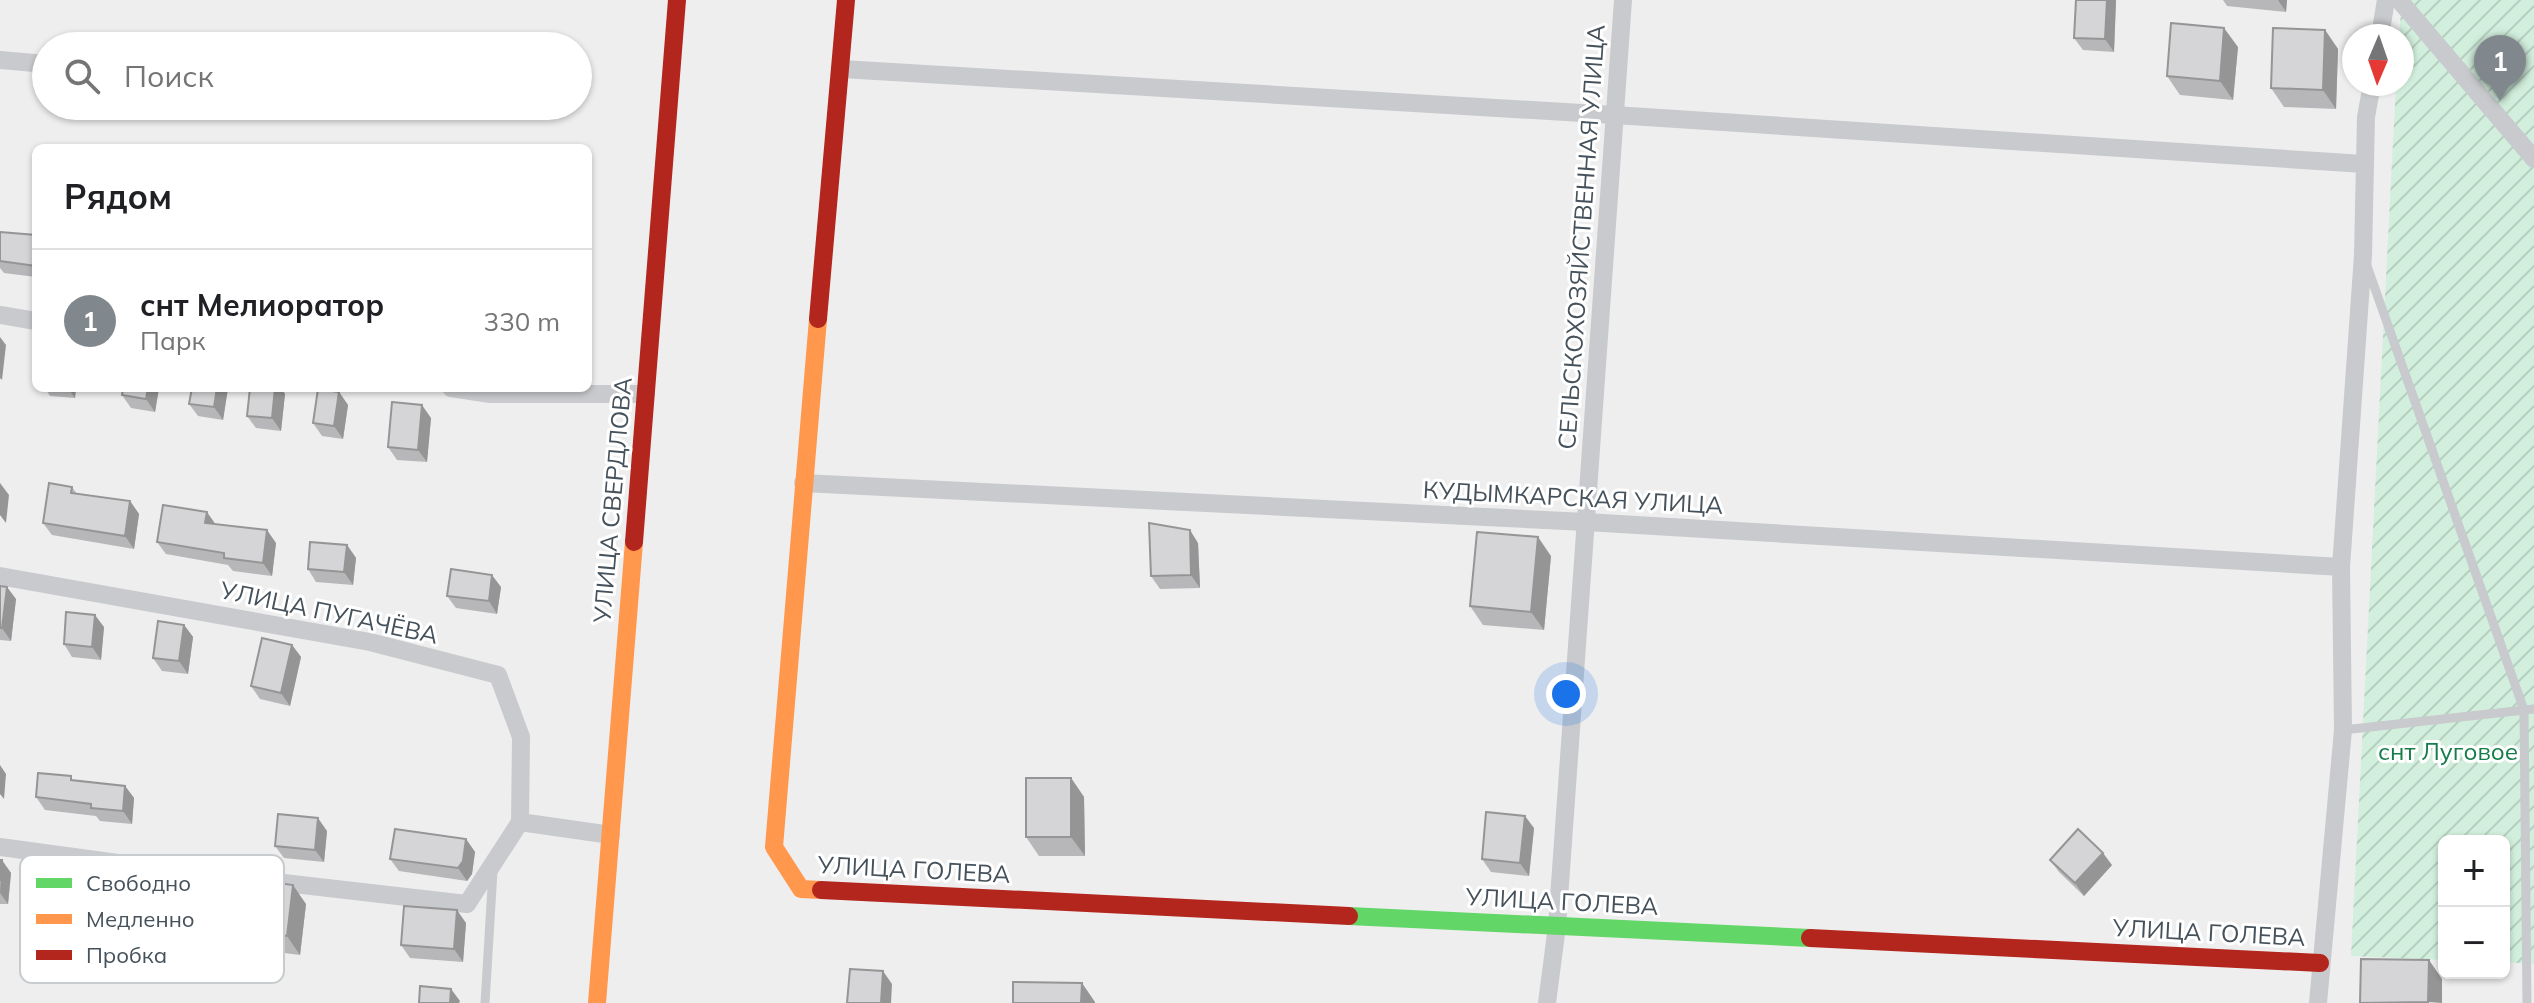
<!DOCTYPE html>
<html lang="ru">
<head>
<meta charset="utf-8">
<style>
	body { margin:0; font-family:Mulish,sans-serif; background:#f2f2f2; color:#202124 }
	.controls { position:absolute; right:24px; bottom:24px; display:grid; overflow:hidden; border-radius:12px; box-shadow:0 2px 6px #0004 }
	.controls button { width:72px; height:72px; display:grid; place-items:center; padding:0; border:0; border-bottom:2px solid #e0e0e0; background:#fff; color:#202124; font:40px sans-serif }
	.compass { position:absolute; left:2342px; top:24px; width:72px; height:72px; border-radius:50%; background:#fff; box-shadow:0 2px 6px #0004; rotate:182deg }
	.you { position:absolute; left:1566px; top:694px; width:28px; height:28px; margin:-20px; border:6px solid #fff; border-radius:50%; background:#1a73e8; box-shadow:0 0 0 12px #1a73e833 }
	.badge { display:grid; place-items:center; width:52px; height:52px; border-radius:50%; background:#80888e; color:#fff; font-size:26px; font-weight:700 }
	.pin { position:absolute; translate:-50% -66px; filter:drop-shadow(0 2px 4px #0008) }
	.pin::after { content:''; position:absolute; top:42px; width:28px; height:24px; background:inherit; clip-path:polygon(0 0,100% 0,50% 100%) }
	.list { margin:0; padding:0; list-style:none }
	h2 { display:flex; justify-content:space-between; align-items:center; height:104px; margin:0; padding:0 32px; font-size:34px }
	h2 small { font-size:26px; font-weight:400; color:#757577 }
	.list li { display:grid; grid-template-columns:52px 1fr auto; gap:24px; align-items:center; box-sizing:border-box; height:144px; padding:0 32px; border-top:2px solid #e0e0e0 }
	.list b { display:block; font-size:30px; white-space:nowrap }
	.list p { margin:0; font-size:26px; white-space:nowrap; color:#757577 }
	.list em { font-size:26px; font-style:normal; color:#757577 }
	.icon { flex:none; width:44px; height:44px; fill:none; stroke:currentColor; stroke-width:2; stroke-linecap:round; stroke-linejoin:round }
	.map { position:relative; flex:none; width:2534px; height:1003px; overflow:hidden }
	.search { position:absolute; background:#fff; box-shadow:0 2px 6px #0004; left:32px; top:32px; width:560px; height:88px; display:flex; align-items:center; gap:20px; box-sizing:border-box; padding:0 28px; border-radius:44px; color:#757577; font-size:30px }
	.panel { position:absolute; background:#fff; box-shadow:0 2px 6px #0004; left:32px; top:144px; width:560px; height:248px; border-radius:12px }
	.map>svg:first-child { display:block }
</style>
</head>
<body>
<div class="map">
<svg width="2534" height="1003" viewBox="0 0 2534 1003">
	<defs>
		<pattern id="garden-furrows" width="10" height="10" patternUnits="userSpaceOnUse" patternTransform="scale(2)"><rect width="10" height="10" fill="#d2efdd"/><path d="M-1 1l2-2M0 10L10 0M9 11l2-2" fill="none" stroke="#b6cfc0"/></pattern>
	</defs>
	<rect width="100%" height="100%" fill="#efeeee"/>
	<path fill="url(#garden-furrows)" d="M2402,0H2534V964L2504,962V841H2444V960L2351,956L2396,84H2402V36H2399Z"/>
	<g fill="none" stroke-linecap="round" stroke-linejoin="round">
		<g stroke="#c8cacd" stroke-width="9">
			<path d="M2367,266L2524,710L2527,1003"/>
			<path d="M2343,730L2534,709"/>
			<path d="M485,1003L493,871"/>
		</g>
		<g stroke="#c8cacd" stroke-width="18">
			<path d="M2399,0L2534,159"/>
			<path d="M2380,36L2386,0"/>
			<path d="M0,60L46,64"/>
			<path d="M842,69L1615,115L2364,164"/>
			<path d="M0,315L36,321"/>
			<path d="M451,388L490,394H646"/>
			<path d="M803,483L1586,522L2341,567"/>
			<path d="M0,576L370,642L498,675L521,737L520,822"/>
			<path d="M520,822L611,835"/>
			<path d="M0,847L162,869L467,904L520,822"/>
			<path d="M1547,1003L1557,926L1623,0"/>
			<path d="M2318,1003L2343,730L2341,567L2363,255L2366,117L2372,84"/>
		</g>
		<path stroke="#63d668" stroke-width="18" d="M1349,916L1810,938"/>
		<g stroke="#ff974d" stroke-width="18">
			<path d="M818,319L774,847L801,889L821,890"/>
			<path d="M597,1003L634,542"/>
		</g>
		<g stroke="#b3261e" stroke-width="18">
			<path d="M818,319L846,0"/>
			<path d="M634,542L677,0"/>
			<path d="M821,890L1349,916"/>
			<path d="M1810,938L2320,963"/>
		</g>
	</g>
	<g fill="#b7b7b9">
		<path d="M2116,0L2114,52L2083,50L2074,38Z"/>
		<path d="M2223,0H2287L2286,12L2227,6Z"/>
		<path d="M2325,30L2338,49L2336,109L2284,107L2271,88Z"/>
		<path d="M2238,47L2233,100L2180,95L2167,76Z"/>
		<path d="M0,232L36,235V277L4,273L0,268Z"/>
		<path d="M45,388H76L75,398L50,396Z"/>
		<path d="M123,388H159L155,412L131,408L122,395Z"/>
		<path d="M228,388L223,420L198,416L189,404Z"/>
		<path d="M250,388H281L285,394L281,431L256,428L247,416Z"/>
		<path d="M339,392L348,405L343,439L322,436L313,423Z"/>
		<path d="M431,418L427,462L397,460L388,447Z"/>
		<path d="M72,487L77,494L130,501L139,514L134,549L52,535L43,523Z"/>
		<path d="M215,524L276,543L272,576L233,571L228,565L166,554L157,542Z"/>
		<path d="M1198,543L1200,588L1160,589L1151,576Z"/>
		<path d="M347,545L356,558L353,585L316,582L308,569Z"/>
		<path d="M1551,556L1544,630L1483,625L1470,606Z"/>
		<path d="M0,586L16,599L11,641L0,640Z"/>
		<path d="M501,587L497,614L456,608L447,596Z"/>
		<path d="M184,625L193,637L188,674L162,671L153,658Z"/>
		<path d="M104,627L101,660L72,657L64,644Z"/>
		<path d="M292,645L301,657L290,706L260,699L251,686Z"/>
		<path d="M1071,778L1084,797L1085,856H1039L1026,837Z"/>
		<path d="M74,781L125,786L134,798L132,824L100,821L96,816L45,810L36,797Z"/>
		<path d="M1534,828L1529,876L1491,872L1482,859Z"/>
		<path d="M327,831L324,862L284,858L275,846Z"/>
		<path d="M466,839L475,852L472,874L467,881L399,871L390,859Z"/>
		<path d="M0,860L11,873L8,904H0Z"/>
		<path d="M2050,860L2112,865L2084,896L2059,872Z"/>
		<path d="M113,878L109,917L75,913L66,900Z"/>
		<path d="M200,885L209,898L208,928L173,926L164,913Z"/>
		<path d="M306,904L300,955L253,949L240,930V926L227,908Z"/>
		<path d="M466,923L463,962L410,958L401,945Z"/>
	</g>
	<g fill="#959596">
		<path d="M2107,0H2116L2114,52L2105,39Z"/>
		<path d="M2278,0H2287L2286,12Z"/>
		<path d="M2224,28L2238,47L2233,100L2220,81Z"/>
		<path d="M2325,30L2338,49L2336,109L2323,90Z"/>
		<path d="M0,337L6,345L2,380L0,378Z"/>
		<path d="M68,388H76L75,398Z"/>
		<path d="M148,388H159L155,412L146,399Z"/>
		<path d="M217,388H228L223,420L214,407Z"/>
		<path d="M275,388H281L285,394L281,431L272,418Z"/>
		<path d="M339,392L348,405L343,439L334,426Z"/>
		<path d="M422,405L431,418L427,462L418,450Z"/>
		<path d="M0,483L9,495L6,523L0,515Z"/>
		<path d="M130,501L139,514L134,549L125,536Z"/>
		<path d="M207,512L216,525L205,523Z"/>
		<path d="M267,530L276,543L272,576L263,563Z"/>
		<path d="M1190,530L1198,543L1200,588L1191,575Z"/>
		<path d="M1538,537L1551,556L1544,630L1531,612Z"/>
		<path d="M347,545L356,558L353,585L344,572Z"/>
		<path d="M492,575L501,587L497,614L489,601Z"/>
		<path d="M7,587L16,599L11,641L2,628Z"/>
		<path d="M95,615L104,627L101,660L92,647Z"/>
		<path d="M184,625L193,637L188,674L179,661Z"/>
		<path d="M292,645L301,657L290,706L281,693Z"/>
		<path d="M0,765L6,774L4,799L0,794Z"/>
		<path d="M1071,778L1084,797L1085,856L1071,837Z"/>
		<path d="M125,786L134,798L132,824L123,811Z"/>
		<path d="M1525,816L1534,828L1529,876L1520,863Z"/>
		<path d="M318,818L327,831L324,862L315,850Z"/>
		<path d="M466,839L475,852L472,874L467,881L458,868Z"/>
		<path d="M2103,853L2112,865L2084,896L2075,883Z"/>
		<path d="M2,860L11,873L8,904L0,893Z"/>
		<path d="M104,866L113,878L109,917L100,904Z"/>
		<path d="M200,885L209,898L208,928L199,915Z"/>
		<path d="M293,885L306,904L300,955L287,936Z"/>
		<path d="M457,910L466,923L463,962L454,949Z"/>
		<path d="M2429,960L2442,979V1003L2428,1002Z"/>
		<path d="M883,971L892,984L891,1003H881Z"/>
		<path d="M1082,983L1095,1002V1003H1081Z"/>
		<path d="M451,989L460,1001L459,1003H450Z"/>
	</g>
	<g fill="#d5d5d7" stroke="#959596" stroke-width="2">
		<path d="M2076,0H2107L2105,39L2074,38Z"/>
		<path d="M2171,23L2224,28L2220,81L2167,76Z"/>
		<path d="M2273,28L2325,30L2323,90L2271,88Z"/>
		<path d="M0,232L36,235V266L0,261Z"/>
		<path d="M123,388H148L146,399L122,395Z"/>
		<path d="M192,388H217L214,407L189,404Z"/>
		<path d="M250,388H275L272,418L247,416Z"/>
		<path d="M318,389L339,392L334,426L313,423Z"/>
		<path d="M392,402L422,405L418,450L388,447Z"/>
		<path d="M49,483L72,487L71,493L130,501L125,536L43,523Z"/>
		<path d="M163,505L207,512L205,523L267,530L263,563L224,558V553L157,542Z"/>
		<path d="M1149,523L1190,530L1191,575L1151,576Z"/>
		<path d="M1477,532L1538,537L1531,612L1470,606Z"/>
		<path d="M310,542L347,545L344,572L308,569Z"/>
		<path d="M451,569L492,575L489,601L447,596Z"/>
		<path d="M0,586L7,587L2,628H0Z"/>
		<path d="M66,612L95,615L92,647L64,644Z"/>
		<path d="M158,621L184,625L179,661L153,658Z"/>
		<path d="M262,638L292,645L281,693L251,686Z"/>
		<path d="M38,773L71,776V780L125,786L123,811L91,808V804L36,797Z"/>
		<rect x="1026" y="778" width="45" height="59"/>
		<path d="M1486,812L1525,816L1520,863L1482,859Z"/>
		<path d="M278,814L318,818L315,850L275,846Z"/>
		<path d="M395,829L466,839L463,861L458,868L390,859Z"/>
		<path d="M2078,829L2103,853L2075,883L2050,860Z"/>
		<path d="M0,860H2L0,881Z"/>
		<path d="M231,877L293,885L287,936L240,930L242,909L227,908Z"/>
		<path d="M404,906L457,910L454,949L401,945Z"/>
		<path d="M2361,959L2429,960L2428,1002L2360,1003Z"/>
		<path d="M850,969L883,971L881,1003H847Z"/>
		<path d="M1013,982L1082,983L1081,1003H1013Z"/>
		<path d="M420,986L451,989L450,1003H419Z"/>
	</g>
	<g text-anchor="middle" stroke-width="6" stroke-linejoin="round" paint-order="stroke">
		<g font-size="24" fill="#45515b" stroke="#fff">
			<text transform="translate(1582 237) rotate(-86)" y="8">СЕЛЬСКОХОЗЯЙСТВЕННАЯ УЛИЦА</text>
			<text transform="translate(1573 498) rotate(3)" y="8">КУДЫМКАРСКАЯ УЛИЦА</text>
			<text transform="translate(613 500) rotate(-85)" y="8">УЛИЦА СВЕРДЛОВА</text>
			<text transform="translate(329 613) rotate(12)" y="8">УЛИЦА ПУГАЧЁВА</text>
			<text transform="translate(914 870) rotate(3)" y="8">УЛИЦА ГОЛЕВА</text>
			<text transform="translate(1562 902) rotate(3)" y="8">УЛИЦА ГОЛЕВА</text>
			<text transform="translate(2209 933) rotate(3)" y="8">УЛИЦА ГОЛЕВА</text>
		</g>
		<g font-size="24" fill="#157d49" stroke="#fff">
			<text x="2448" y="760">снт Луговое</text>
		</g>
	</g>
	<rect x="20" y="855" width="264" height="128" rx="12" fill="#fff" stroke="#c7cbce" stroke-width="2"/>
	<rect x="36" y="878" width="36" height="10" fill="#63d668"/>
	<rect x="36" y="914" width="36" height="10" fill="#ff974d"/>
	<rect x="36" y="950" width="36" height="10" fill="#b3261e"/>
	<g font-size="22" fill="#45515b">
		<text x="86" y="891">Свободно</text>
		<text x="86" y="927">Медленно</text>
		<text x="86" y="963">Пробка</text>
	</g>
</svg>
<div class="controls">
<button>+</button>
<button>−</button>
</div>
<svg class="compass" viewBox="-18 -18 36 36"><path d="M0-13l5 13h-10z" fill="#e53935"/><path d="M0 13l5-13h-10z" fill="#757577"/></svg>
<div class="you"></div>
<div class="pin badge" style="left:2500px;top:101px">1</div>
<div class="search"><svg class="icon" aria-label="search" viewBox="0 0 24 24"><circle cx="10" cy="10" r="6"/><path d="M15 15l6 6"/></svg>Поиск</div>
<section class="panel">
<h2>Рядом<small></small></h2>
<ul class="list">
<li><span class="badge">1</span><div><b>снт Мелиоратор</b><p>Парк</p></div><em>330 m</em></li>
</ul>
</section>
</div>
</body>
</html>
